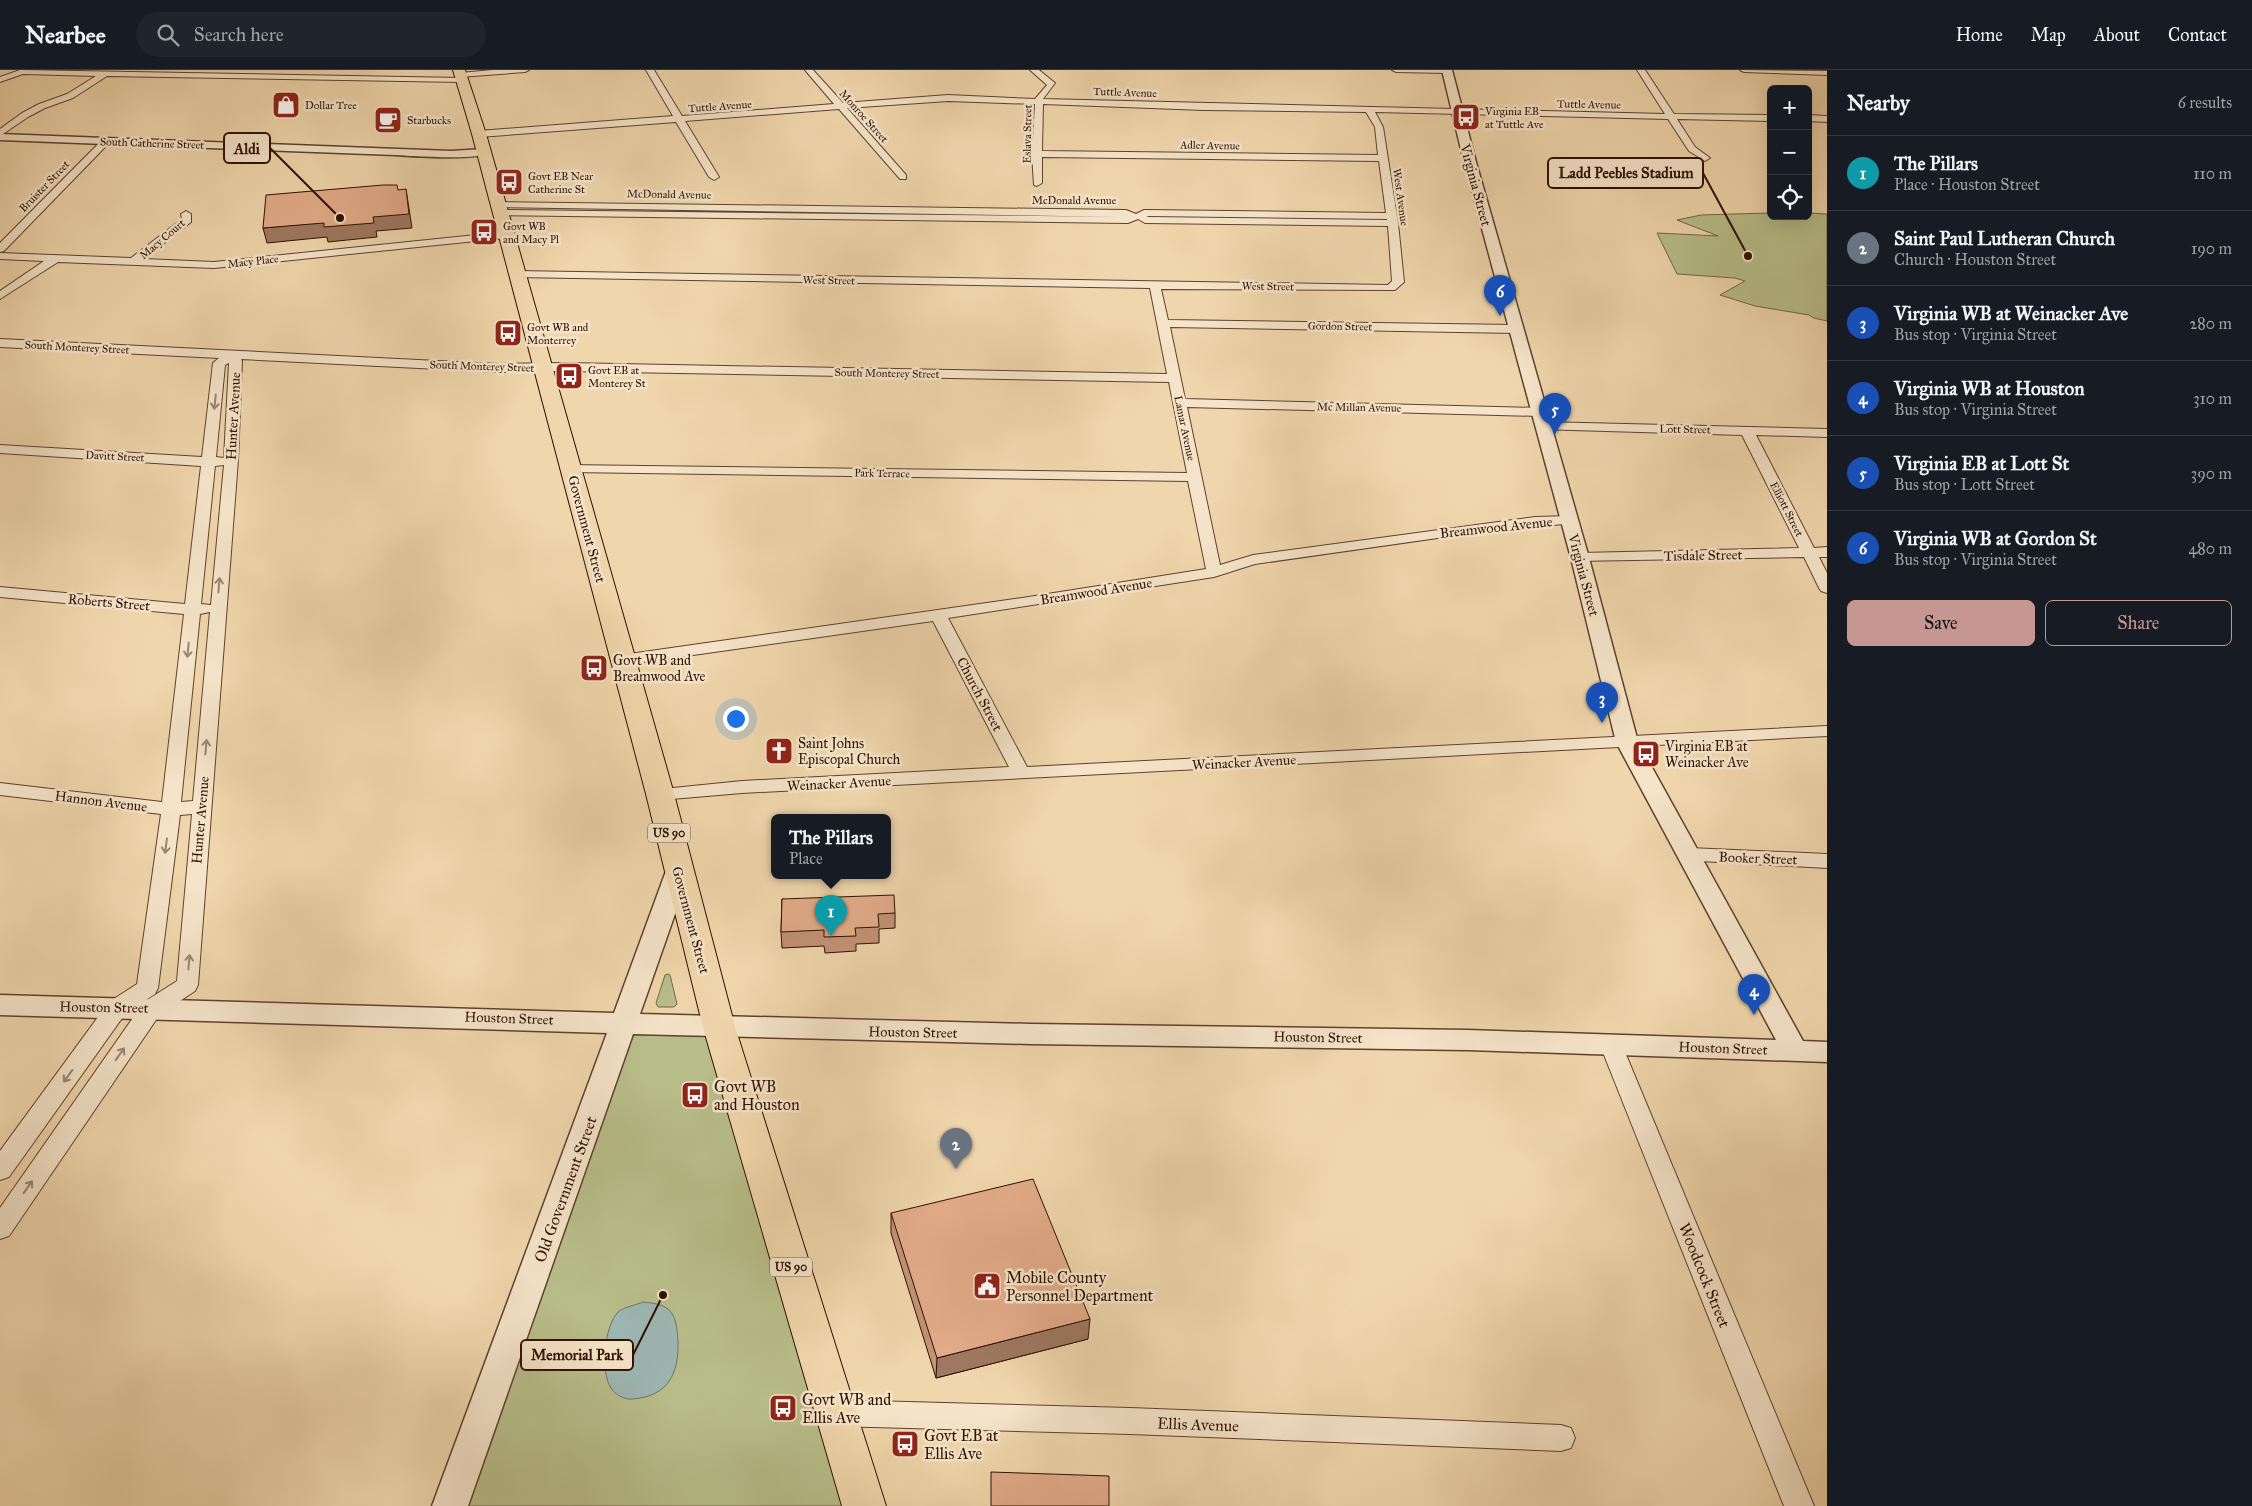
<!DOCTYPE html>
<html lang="en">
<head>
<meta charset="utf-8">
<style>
	body { margin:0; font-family:"IM FELL Great Primer",serif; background:#20242c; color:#f1f3f6 }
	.controls { position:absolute; right:15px; top:15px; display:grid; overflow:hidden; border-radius:8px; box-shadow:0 5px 20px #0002 }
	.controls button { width:45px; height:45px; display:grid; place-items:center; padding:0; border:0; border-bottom:1px solid #363941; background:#171b24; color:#f1f3f6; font:25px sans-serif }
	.you { position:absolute; left:735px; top:648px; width:18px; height:18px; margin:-12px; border:4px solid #fff; border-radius:50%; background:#1a73e8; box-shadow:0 0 0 8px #1a73e833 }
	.badge { display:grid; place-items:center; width:32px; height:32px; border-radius:50%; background:#c59692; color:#fff; font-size:16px; font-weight:700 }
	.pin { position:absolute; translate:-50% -41px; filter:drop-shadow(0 1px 2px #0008) }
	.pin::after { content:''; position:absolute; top:26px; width:18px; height:15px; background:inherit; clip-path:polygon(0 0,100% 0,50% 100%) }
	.popup { position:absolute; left:771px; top:744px; width:120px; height:65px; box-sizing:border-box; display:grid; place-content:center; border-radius:8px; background:#171b24; filter:drop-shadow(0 1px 4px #0005); font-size:16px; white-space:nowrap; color:#9ea1a6 }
	.popup b { font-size:19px; color:#f1f3f6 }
	.popup::after { content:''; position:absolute; left:50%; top:100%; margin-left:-10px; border:10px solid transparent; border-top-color:#171b24 }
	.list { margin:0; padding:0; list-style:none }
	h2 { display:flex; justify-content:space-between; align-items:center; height:65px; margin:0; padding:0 20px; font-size:21px }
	h2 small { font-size:16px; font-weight:400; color:#9ea1a6 }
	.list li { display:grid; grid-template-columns:32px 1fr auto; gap:15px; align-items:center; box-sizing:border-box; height:75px; padding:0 20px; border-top:1px solid #363941 }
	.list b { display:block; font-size:19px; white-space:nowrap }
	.list p { margin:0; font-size:16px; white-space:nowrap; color:#9ea1a6 }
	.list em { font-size:16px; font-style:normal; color:#9ea1a6 }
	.actions { display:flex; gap:10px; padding:15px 20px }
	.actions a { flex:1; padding:11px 0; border:1px solid #c59692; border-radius:8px; text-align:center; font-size:18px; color:#c59692 }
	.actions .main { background:#c59692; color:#111 }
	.icon { flex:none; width:28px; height:28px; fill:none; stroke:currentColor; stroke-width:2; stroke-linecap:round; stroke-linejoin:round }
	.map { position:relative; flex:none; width:1827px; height:1436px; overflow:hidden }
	header { display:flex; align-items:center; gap:30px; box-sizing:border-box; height:70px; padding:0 25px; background:#171b24; border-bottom:1px solid #363941 }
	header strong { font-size:24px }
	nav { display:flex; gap:28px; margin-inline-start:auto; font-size:18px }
	.search { width:350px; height:45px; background:#20242c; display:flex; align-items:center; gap:12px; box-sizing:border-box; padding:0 18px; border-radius:28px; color:#9ea1a6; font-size:19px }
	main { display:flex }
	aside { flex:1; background:#171b24 }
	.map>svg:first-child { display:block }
</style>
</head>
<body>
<header>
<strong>Nearbee</strong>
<div class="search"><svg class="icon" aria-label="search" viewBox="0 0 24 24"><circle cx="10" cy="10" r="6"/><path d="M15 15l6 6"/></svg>Search here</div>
<nav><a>Home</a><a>Map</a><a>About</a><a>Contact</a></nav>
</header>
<main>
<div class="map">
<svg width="1827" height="1436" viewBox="0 0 1827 1436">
	<rect width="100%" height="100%" fill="#f0d6ac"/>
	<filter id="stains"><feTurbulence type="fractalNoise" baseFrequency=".004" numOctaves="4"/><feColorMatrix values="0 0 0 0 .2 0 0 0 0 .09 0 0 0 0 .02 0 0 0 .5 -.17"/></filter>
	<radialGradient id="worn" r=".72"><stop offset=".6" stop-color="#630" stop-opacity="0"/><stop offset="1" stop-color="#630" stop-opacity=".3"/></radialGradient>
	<g fill="#b8be8a" stroke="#736745">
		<path d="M1769,141H1771V146H1808V143L1827,144V251L1814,248L1809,245L1755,236L1720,225L1745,211L1735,208L1677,204L1657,163L1718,166L1677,150L1701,145L1769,143Z"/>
		<path d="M668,904L670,905L677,934L674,937H658L656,933L665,905Z"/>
		<path d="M624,952L719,957L864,1436H450Z"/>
	</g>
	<path fill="#9db7b3" stroke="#71746b" d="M643,1232C652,1233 665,1234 671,1242C677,1250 677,1261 678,1271C679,1304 668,1326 633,1329C625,1330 615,1325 611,1318C600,1302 604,1257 618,1242C624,1237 636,1235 643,1232Z"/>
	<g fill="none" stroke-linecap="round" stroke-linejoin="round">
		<defs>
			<g id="minor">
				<path d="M20,0L462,8L466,10L462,12L107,6L73,28L45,38L28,47L0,66V59L22,43L39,34L67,24L96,6L23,4L0,12V7Z"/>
				<path d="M493,0H529L525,2L460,7L456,5L460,3Z"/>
				<path d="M646,0H654L682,46L834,34L805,0H813L843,33L948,25L1035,29L1047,15L1030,0H1039L1055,13L1043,29L1665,44L1637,0H1645L1674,44L1771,45V51L1677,49L1695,77L1710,88L1705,91L1689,81L1668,49L1375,42L1383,57L1398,153L1404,212L1395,220L1161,219L1168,250L1516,255L1522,259L1516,263L1170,257L1185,329L1539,338L1546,342L1539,346L1187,337L1220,495L1253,485L1535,447L1569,446L1576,450L1574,453L1480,462L1255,494L1214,507L948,548L1027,697L1827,656V666L742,723L660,730L653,728L651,724L653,720L742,711L1009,697L933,551L622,595L616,594L614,590L616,586L622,585L1022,528L1206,499L1188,411L570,402L565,401L563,398L565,395L1187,403L1169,312L565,301L498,302L241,289L242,291L238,390L198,915L195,921L160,944L9,1166L0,1169V1138L144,932L177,911L192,744L180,745L158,918L155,924L125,944L9,1107L0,1110V1081L109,932L137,914L161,744L0,725V713L162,732L184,544L0,527V517L185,534L201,396L0,383V375L202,387L213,293L219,288L0,277V269L498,294L565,293L1167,304L1150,218L516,207L510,204L516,201L1388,215L1392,211L1388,156L1145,153L1138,149L1128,153L495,145V141L499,140L1126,147L493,137V133L497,132L1126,140L1136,144L1144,140L1386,143L1379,91L1042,87V113L1037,116L1034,115L1032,84L1035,34L948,31L847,38L906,105V109H900L839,39L685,51L719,107L714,110L709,107L676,52L479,67L474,64L479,61L673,46ZM1043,34L1204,40L1366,42L1375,57L1378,85L1042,81ZM1147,146L1387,149V150L1148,147ZM229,293L224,388L216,387L225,295ZM224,395L211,535L201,534L215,396ZM210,542L193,731L181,732L200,544Z"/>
				<path d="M1392,0H1450L1451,1L1447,3L1396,2Z"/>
				<path d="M1740,0L1827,1V5L1744,2Z"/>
				<path d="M1808,45L1827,46V52L1808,51Z"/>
				<path d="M106,68L111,71L109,73L4,181L0,182V173L103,69Z"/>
				<path d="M186,141L191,144V152L144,189L214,192L505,162L510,165L505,168L214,198L58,192L0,229V221L44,191L0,189V183L131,188L182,149L181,144Z"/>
				<path d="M1543,352L1827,359V367L1756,365L1814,478L1827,477V487H1819L1827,503V523L1821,521L1819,518L1804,487L1575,491L1572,488L1575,485L1580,483L1799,478L1742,365L1538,359L1536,356Z"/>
				<path d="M1689,778L1827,784V798L1682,790L1679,785L1682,780Z"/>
				<path d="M1611,966L1619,969L1622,975L1814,1436H1784L1600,975L1603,969Z"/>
				<path d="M835,1330L1130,1338L1561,1355L1571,1358L1575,1368L1571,1378L1561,1381L1130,1364L835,1356L825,1352L821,1343L825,1334Z"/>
			</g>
			<g id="tertiary">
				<path d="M1442,0H1452L1476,92L1589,488L1638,672L1803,971L1827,972V992L1468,980L1031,974L633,964L468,1436H432L607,963L0,945V925L614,943L666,801L670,795L678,793L686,795L690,801L640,944L1031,954L1468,960L1776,970L1616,672L1571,488L1464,92Z"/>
				<path d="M0,64L451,81L484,79L490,82C480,91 411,86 395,85L0,70Z"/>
			</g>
			<path id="primary" d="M453,0H465L486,64L674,724L735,957L886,1436H842L703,957L646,724L472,64Z"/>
		</defs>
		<use href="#minor" stroke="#5e422b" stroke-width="2"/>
		<use href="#tertiary" stroke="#5e422b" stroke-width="3"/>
		<use href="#primary" stroke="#2e1000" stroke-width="2"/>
		<use href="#minor" fill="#f5e4c9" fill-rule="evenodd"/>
		<use href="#tertiary" fill="#f5e4c9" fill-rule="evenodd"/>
		<use href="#primary" fill="#f0d6ac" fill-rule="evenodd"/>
	</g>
	<g fill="#c29376" stroke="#2e1000">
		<path d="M782,829L895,843V858L879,859V873L856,874V881L825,883L824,876L782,878L781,862Z"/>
		<path d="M891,1143L1088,1269L936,1308L891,1163Z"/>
	</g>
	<g fill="#9e7860" stroke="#2e1000">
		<path d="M406,119L412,158L376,161L377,167L328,172L327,167L267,173L263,158L373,147Z"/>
		<path d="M1090,1249L1088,1269L936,1308L937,1288Z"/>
	</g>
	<g fill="#e2ab89" stroke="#2e1000">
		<path d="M383,115H397L398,120L406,119L409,144L373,147L374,153L324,157V153L263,158L266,125Z"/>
		<path d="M894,825L895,843L878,844L879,857L855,858L856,866L824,867V860L781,862L782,829Z"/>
		<path d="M1033,1109L1090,1249L937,1288L891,1143Z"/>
		<path d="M991,1402L1109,1406V1436H991Z"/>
	</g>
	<defs><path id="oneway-shaft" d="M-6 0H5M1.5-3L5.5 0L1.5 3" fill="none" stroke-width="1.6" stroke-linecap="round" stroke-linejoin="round" transform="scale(1.25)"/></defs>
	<g stroke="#9b856f">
		<use href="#oneway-shaft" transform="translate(215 332) rotate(96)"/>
		<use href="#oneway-shaft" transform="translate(219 515) rotate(-85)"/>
		<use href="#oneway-shaft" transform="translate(188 580) rotate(96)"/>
		<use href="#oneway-shaft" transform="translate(206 677) rotate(-85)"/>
		<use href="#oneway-shaft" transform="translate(166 776) rotate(97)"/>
		<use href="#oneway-shaft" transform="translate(189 892) rotate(-85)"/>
		<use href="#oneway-shaft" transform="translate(120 984) rotate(-55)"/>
		<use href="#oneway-shaft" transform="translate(68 1006) rotate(126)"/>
		<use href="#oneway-shaft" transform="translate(28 1117) rotate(-55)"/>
	</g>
	<defs>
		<symbol id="shop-square" viewBox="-11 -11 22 22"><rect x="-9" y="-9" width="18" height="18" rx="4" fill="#8f2418" stroke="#f5e4c9"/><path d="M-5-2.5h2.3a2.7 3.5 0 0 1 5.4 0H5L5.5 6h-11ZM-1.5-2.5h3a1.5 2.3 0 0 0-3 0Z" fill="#fff"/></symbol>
		<symbol id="bus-square" viewBox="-11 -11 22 22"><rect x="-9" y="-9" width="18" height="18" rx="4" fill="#8f2418" stroke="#f5e4c9"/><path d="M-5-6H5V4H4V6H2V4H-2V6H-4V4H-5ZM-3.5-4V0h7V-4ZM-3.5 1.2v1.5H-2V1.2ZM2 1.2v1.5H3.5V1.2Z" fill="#fff"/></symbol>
		<symbol id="cafe-square" viewBox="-11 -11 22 22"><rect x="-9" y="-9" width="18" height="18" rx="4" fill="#8f2418" stroke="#f5e4c9"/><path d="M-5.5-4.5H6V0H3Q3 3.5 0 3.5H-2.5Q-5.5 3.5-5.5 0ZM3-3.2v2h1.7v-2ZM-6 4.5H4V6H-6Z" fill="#fff"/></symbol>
		<symbol id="church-square" viewBox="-11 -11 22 22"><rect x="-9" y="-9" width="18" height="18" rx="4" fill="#8f2418" stroke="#f5e4c9"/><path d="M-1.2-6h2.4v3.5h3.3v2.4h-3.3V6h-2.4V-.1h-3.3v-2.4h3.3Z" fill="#fff"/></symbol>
		<symbol id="civic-square" viewBox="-11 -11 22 22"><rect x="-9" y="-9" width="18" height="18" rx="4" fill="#8f2418" stroke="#f5e4c9"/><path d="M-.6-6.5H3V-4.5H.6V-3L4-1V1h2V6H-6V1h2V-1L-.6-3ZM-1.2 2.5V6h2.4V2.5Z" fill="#fff"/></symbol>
	</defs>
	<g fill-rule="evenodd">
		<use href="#shop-square" x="270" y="19" width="32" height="32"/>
		<use href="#bus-square" x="1450" y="31" width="32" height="32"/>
		<use href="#cafe-square" x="372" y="34" width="32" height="32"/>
		<use href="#bus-square" x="493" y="96" width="32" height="32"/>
		<use href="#bus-square" x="468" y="146" width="32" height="32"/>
		<use href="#bus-square" x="492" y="247" width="32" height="32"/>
		<use href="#bus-square" x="553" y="290" width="32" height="32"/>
		<use href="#bus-square" x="578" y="582" width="32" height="32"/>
		<use href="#church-square" x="763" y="665" width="32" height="32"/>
		<use href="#bus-square" x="1630" y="668" width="32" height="32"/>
		<use href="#bus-square" x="679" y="1009" width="32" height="32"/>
		<use href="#civic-square" x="971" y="1200" width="32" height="32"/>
		<use href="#bus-square" x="767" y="1322" width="32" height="32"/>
		<use href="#bus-square" x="889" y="1358" width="32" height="32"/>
	</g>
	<g text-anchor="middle" stroke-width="5" stroke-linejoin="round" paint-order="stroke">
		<g font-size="11" fill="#2e1000" stroke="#f5e4c9">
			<text transform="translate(1125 22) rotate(2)" y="4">Tuttle Avenue</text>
			<text transform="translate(1589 34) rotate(1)" y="4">Tuttle Avenue</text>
			<text transform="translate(720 36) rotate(-4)" y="4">Tuttle Avenue</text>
			<text transform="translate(864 46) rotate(48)" y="4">Monroe Street</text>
			<text transform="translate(1027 64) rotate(-89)" y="4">Eslava Street</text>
			<text transform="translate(152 73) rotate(2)" y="4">South Catherine Street</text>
			<text transform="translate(1210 75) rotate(1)" y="4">Adler Avenue</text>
			<text transform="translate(44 116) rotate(-46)" y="4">Bruister Street</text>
			<text transform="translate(669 124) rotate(1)" y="4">McDonald Avenue</text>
			<text transform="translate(1401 127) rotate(82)" y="4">West Avenue</text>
			<text x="1074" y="134">McDonald Avenue</text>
			<text transform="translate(162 169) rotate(-40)" y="4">Macy Court</text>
			<text transform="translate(253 191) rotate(-6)" y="4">Macy Place</text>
			<text transform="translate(829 210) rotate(1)" y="4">West Street</text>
			<text transform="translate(1268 216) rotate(1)" y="4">West Street</text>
			<text transform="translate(1340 256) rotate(1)" y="4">Gordon Street</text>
			<text transform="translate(77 277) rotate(3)" y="4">South Monterey Street</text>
			<text transform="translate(482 296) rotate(2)" y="4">South Monterey Street</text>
			<text transform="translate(887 303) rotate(1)" y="4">South Monterey Street</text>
			<text transform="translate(1359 337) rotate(1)" y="4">Mc Millan Avenue</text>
			<text transform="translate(1185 358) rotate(78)" y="4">Lamar Avenue</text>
			<text transform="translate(1685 359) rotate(1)" y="4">Lott Street</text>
			<text transform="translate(115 386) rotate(3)" y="4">Davitt Street</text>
			<text transform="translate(882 403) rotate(1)" y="4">Park Terrace</text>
			<text transform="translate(1787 439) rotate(63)" y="4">Elliott Street</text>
		</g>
		<g font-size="11" fill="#2e1000" stroke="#f5e4c9" text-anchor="start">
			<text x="305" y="39">Dollar Tree</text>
			<text x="1485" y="45">Virginia EB<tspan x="1485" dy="13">at Tuttle Ave</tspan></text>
			<text x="407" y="54">Starbucks</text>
			<text x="528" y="110">Govt EB Near<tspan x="528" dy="13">Catherine St</tspan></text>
			<text x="503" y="160">Govt WB<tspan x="503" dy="13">and Macy Pl</tspan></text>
			<text x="527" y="261">Govt WB and<tspan x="527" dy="13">Monterrey</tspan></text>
			<text x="588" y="304">Govt EB at<tspan x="588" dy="13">Monterey St</tspan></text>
		</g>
		<g fill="#f5e4c9" stroke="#6a503c" stroke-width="1">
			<rect x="648" y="753.5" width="42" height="19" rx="4"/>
			<rect x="770" y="1187.5" width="42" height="19" rx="4"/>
		</g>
		<g font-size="12" font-weight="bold" fill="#2e1000">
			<text x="669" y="767">US 90</text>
			<text x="791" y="1201">US 90</text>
		</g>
		<g font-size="14" fill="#2e1000" stroke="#f5e4c9">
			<text transform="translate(1476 115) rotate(75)" y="5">Virginia Street</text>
			<text transform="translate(233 346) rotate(-87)" y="5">Hunter Avenue</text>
			<text transform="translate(1496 457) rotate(-6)" y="5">Breamwood Avenue</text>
			<text transform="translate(587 459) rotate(75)" y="5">Government Street</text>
			<text transform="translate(1703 485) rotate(-1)" y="5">Tisdale Street</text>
			<text transform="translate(1584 505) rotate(75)" y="5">Virginia Street</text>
			<text transform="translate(1096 521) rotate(-9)" y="5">Breamwood Avenue</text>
			<text transform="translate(109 532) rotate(5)" y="5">Roberts Street</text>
			<text transform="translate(980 624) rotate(62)" y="5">Church Street</text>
			<text transform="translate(1244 692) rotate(-3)" y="5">Weinacker Avenue</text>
			<text transform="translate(839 713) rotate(-3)" y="5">Weinacker Avenue</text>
			<text transform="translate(101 731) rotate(7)" y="5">Hannon Avenue</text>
			<text transform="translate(200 750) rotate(-85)" y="5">Hunter Avenue</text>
			<text transform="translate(1758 788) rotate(2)" y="5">Booker Street</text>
			<text transform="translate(691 850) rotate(75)" y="5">Government Street</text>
			<text transform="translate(104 937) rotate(1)" y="5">Houston Street</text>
			<text transform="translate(509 948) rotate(2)" y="5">Houston Street</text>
			<text transform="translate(913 962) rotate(1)" y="5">Houston Street</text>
			<text transform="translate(1318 967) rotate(1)" y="5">Houston Street</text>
			<text transform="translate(1723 978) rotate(2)" y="5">Houston Street</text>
		</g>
		<g font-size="14" fill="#2e1000" stroke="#f5e4c9" text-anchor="start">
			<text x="613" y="595">Govt WB and<tspan x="613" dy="16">Breamwood Ave</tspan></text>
			<text x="798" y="678">Saint Johns<tspan x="798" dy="16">Episcopal Church</tspan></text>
			<text x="1665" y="681">Virginia EB at<tspan x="1665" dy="16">Weinacker Ave</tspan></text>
		</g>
		<g font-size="16" fill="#2e1000" stroke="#f5e4c9" text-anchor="start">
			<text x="714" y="1022">Govt WB<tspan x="714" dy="18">and Houston</tspan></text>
			<text x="1006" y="1213">Mobile County<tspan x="1006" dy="18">Personnel Department</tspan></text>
			<text x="802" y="1335">Govt WB and<tspan x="802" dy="18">Ellis Ave</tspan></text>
			<text x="924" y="1371">Govt EB at<tspan x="924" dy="18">Ellis Ave</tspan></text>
		</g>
		<g font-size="16" fill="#2e1000" stroke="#f5e4c9">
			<text transform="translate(565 1119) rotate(-70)" y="6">Old Government Street</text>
			<text transform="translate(1705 1205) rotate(68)" y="6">Woodcock Street</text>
			<text transform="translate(1198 1354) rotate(2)" y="6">Ellis Avenue</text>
		</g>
	</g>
	<path fill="none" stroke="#2e1000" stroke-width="2" d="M340 148L270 78M1748 186L1703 103M663 1225L633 1285"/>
	<g fill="#2e1000" stroke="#f5e4c9" stroke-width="2">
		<circle cx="340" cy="148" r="5"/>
		<circle cx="1748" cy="186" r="5"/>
		<circle cx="663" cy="1225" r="5"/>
	</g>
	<g fill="#f5e4c9" stroke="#2e1000" stroke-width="2">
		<rect x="224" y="63" width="46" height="30" rx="5"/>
		<rect x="1548" y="88" width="155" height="30" rx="5"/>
		<rect x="521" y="1270" width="112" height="30" rx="5"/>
	</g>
	<g font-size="15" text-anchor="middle" font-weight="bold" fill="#2e1000">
		<text x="247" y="84">Aldi</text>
		<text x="1626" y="108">Ladd Peebles Stadium</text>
		<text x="577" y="1290">Memorial Park</text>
	</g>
	<rect width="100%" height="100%" filter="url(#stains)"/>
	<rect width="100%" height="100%" fill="url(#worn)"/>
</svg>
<div class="controls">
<button>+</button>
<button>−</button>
<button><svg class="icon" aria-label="locate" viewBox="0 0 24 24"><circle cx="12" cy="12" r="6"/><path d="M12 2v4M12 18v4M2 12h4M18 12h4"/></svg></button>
</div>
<div class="you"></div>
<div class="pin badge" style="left:831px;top:866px;background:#0f9aa8">1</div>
<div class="popup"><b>The Pillars</b>Place</div>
<div class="pin badge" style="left:956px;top:1099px;background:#6b7280">2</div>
<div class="pin badge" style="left:1602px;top:653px;background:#1a4fb4">3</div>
<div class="pin badge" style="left:1754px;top:945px;background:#1a4fb4">4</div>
<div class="pin badge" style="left:1555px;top:364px;background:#1a4fb4">5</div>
<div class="pin badge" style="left:1500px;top:246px;background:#1a4fb4">6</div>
</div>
<aside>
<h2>Nearby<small>6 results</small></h2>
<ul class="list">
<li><span class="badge" style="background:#0f9aa8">1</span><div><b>The Pillars</b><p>Place · Houston Street</p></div><em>110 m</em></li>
<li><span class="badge" style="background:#6b7280">2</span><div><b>Saint Paul Lutheran Church</b><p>Church · Houston Street</p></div><em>190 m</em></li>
<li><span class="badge" style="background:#1a4fb4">3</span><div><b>Virginia WB at Weinacker Ave</b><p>Bus stop · Virginia Street</p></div><em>280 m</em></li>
<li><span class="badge" style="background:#1a4fb4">4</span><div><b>Virginia WB at Houston</b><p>Bus stop · Virginia Street</p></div><em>310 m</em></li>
<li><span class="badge" style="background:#1a4fb4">5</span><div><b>Virginia EB at Lott St</b><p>Bus stop · Lott Street</p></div><em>390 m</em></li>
<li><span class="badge" style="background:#1a4fb4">6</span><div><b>Virginia WB at Gordon St</b><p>Bus stop · Virginia Street</p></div><em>480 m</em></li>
</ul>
<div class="actions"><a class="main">Save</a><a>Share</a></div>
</aside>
</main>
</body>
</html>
